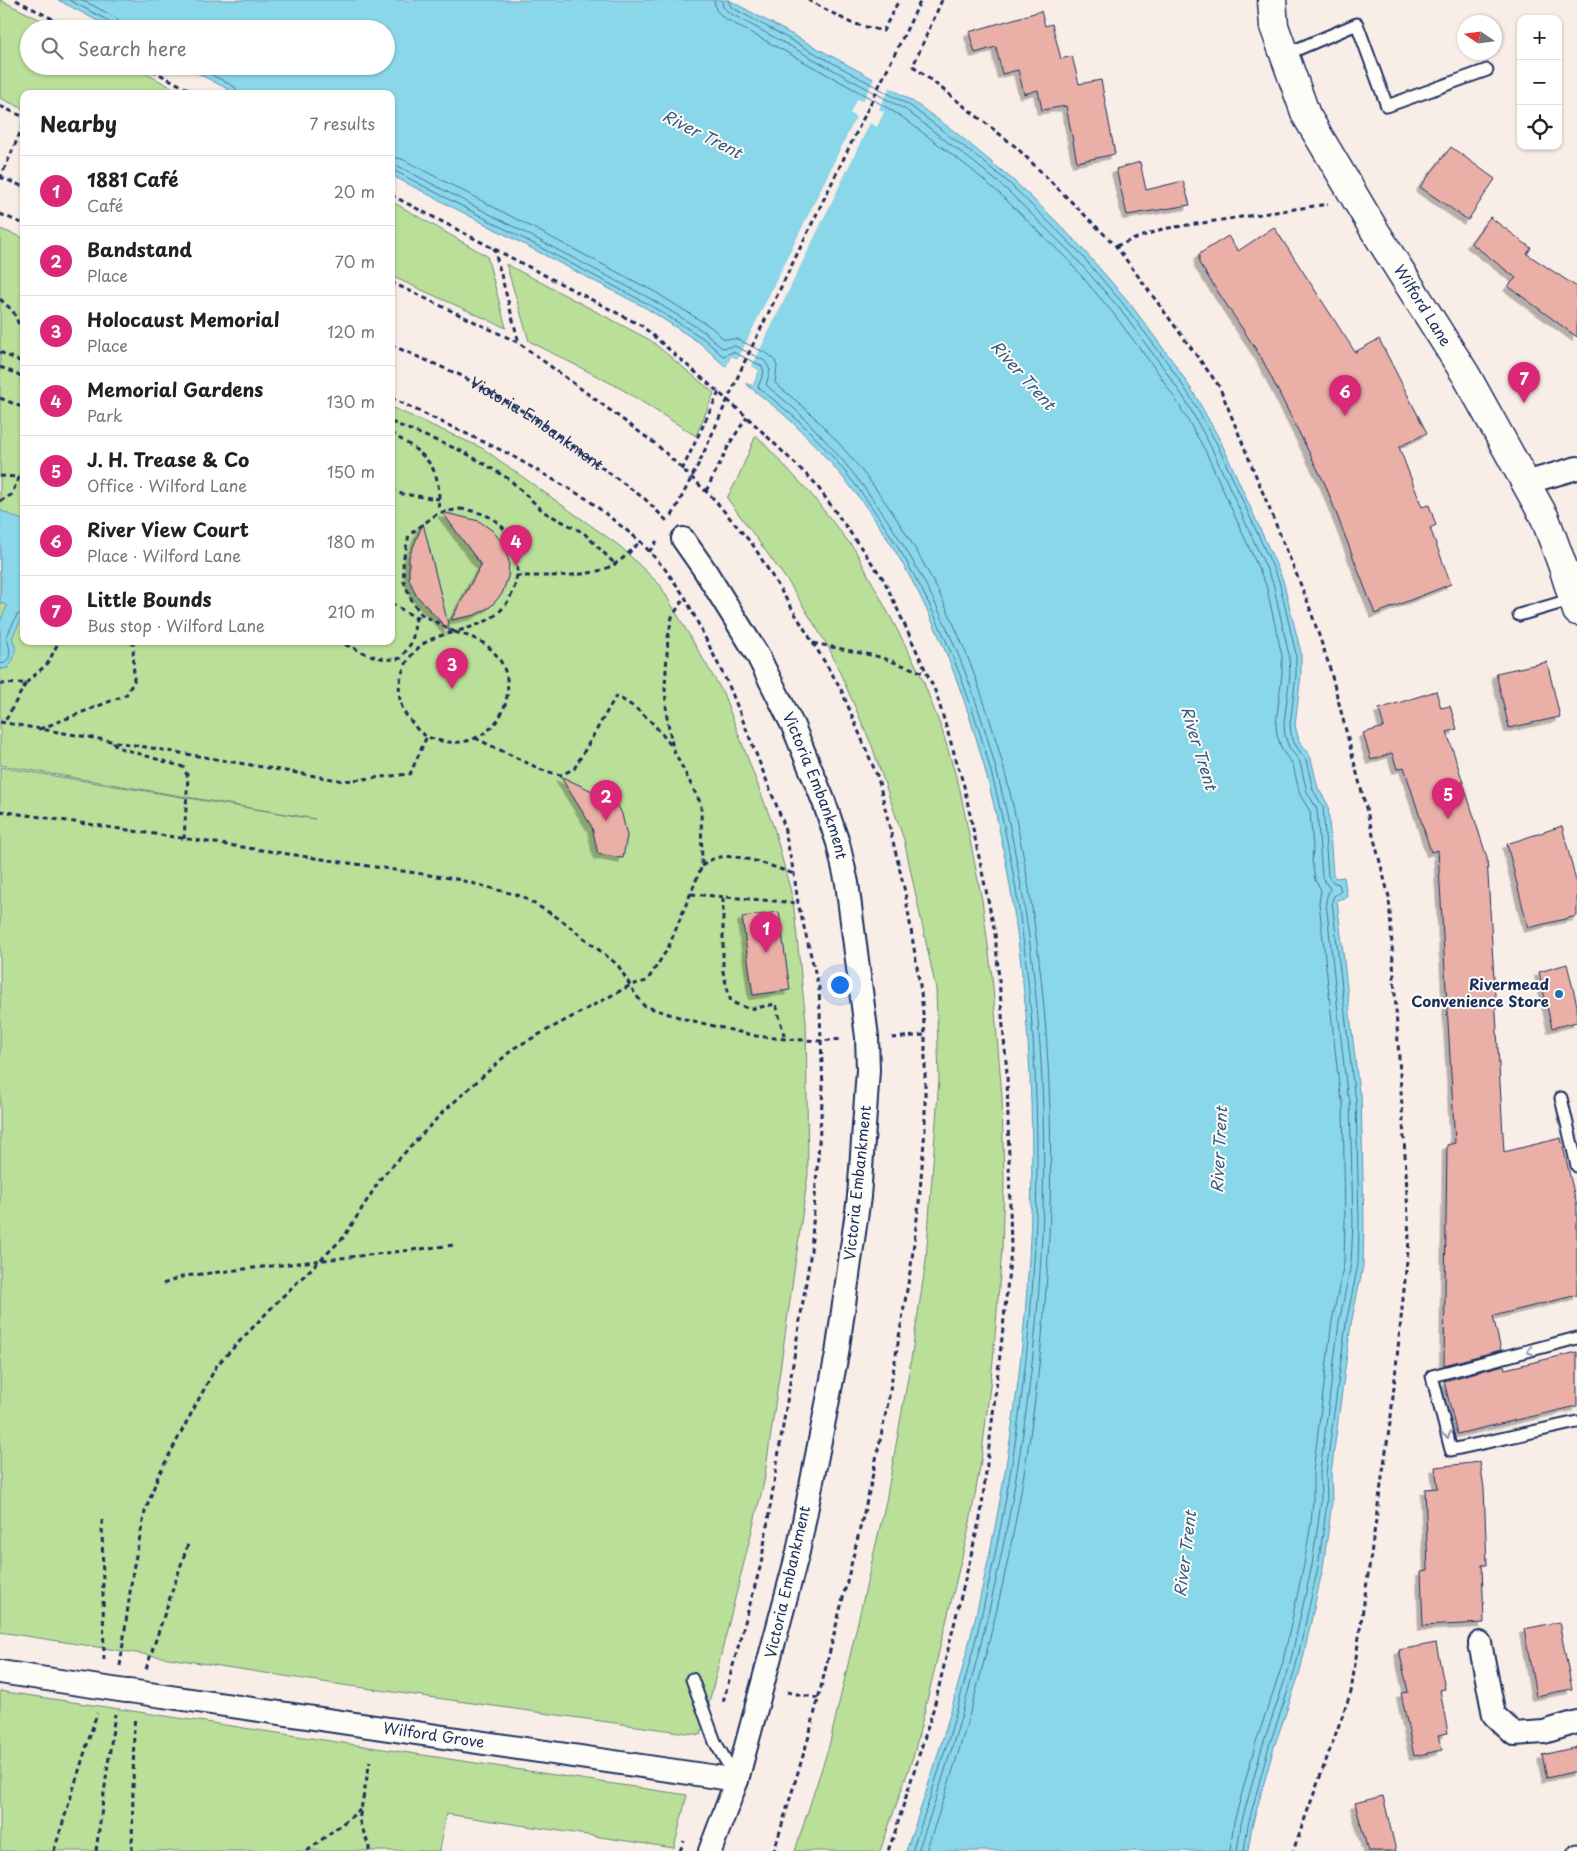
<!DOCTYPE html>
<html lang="en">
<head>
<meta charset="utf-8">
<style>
	body { margin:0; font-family:"Playpen Sans",sans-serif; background:#f2f2f2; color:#222 }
	.controls { position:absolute; right:15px; top:15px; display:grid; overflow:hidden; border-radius:10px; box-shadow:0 1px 4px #0004 }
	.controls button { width:45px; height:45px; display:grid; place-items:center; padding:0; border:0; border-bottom:1px solid #e0e0e0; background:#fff; color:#222; font:25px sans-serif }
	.compass { position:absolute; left:1457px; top:15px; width:45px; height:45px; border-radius:50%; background:#fff; box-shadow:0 1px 4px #0004; rotate:283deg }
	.you { position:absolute; left:839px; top:984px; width:18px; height:18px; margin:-12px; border:4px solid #fff; border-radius:50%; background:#1a73e8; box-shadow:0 0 0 8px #1a73e833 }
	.badge { display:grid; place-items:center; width:32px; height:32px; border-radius:50%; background:#db2777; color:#fff; font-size:16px; font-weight:700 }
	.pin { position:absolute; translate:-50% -41px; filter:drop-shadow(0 1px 2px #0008) }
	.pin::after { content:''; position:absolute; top:26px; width:18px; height:15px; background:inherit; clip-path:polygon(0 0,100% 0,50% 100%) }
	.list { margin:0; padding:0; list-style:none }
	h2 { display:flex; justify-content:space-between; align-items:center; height:65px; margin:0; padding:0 20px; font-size:21px }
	h2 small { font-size:16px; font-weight:400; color:#767676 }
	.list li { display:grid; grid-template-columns:32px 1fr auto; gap:15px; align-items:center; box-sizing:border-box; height:70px; padding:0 20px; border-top:1px solid #e0e0e0 }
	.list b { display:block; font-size:19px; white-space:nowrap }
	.list p { margin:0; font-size:16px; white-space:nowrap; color:#767676 }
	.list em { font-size:16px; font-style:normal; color:#767676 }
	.icon { flex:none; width:28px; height:28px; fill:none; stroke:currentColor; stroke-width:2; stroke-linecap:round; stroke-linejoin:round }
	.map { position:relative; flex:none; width:1577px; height:1851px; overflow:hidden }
	.search { position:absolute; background:#fff; box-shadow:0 1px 4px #0004; left:20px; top:20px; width:375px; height:55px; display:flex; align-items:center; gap:12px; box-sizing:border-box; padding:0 18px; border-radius:28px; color:#767676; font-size:19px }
	.panel { position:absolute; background:#fff; box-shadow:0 1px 4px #0004; left:20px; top:90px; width:375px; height:555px; border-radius:10px }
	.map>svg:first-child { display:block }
</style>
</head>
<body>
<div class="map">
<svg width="1577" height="1851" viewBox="0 0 1577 1851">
	<defs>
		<filter id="shadow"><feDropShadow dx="-4.5" dy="4.5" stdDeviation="0" flood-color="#0004"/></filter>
	</defs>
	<rect width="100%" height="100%" fill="#f9ede7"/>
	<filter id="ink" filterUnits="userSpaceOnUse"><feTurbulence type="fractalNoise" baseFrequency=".02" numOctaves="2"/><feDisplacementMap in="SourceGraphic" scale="10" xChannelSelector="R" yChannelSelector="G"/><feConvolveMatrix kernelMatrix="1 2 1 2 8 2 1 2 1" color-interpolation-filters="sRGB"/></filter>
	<g filter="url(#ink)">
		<g fill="#badf99" stroke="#6a877c">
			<path d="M0,0L59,29H29V66H132L184,94H24V109L0,98Z"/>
			<path d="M391,201L487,256L506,328L391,276Z"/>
			<path d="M0,229L24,238V641H391V407L482,448L621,547L660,585L723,693L774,828L793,900L806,1022L808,1174L764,1482L701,1735L336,1684L0,1632V767L315,819L0,765Z"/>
			<path d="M506,264L650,340L714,393L696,436L620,388L529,341Z"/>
			<path d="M756,435L810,493L855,550L920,673L942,730L960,790L982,900L992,976L1002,1096L1004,1183L1002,1249L993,1361L981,1461L969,1528L914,1754L880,1851H795L829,1746L886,1501L909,1372L926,1261L939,1079L936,989L904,840L872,746L830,650L789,583L727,498L737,480Z"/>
			<path d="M0,1691L687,1795L674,1848L446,1814L439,1851H0Z"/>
		</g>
		<g fill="#8bd7ea" stroke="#5e94b2">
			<path d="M58,0H729L890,88L912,101L954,131L1013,180L1054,219L1080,246L1128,301L1174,363L1195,395L1221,442L1283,580L1301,653V675L1295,725L1299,741L1308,752L1311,759L1318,788L1328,805L1333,875L1336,878L1344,877L1347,897L1337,900L1359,1093H1361L1364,1223L1363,1266L1351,1324L1331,1473L1332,1502L1329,1525L1323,1567L1300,1672L1274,1747L1252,1826L1248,1851H906C1014,1546 1063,1213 1011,892C988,753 946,615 861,500C842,475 821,451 799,429C783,412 763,398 745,383L753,385L759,370L731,356L726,367L700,343L646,308L391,175V94H237L184,66H386V29H113Z"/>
			<path d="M0,510L24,521V613L12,638C18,649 15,658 8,668L0,669V622L7,606L0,602L1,577L0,576Z"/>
		</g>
		<path fill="#f9ede7" d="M875,77L891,85L879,109L884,112L877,127L870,123L752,366L759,370L753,385L745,383V386L743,381L751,382L756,371L732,359L728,368L726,367L731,356L738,359L856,117L850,113L857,99L863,101Z"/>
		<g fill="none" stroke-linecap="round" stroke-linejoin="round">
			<g stroke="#487296" stroke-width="1">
				<path d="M69,0L111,22L114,29"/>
				<path d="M82,0L115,17L119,22L120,29"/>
				<path d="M714,0L716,10L724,18L881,104L902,117L971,169L1000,194L1067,259L1113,313L1159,374L1179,405L1205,450L1266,585L1282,656V674L1276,724L1277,735L1282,750L1293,765L1300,795L1310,811L1313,848L1312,860L1315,880L1321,890L1319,903L1340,1094L1343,1102L1345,1222L1344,1263L1332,1321L1313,1472V1501L1311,1523L1304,1564L1282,1666L1256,1742L1234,1822L1230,1851"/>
				<path d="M722,0L723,7L728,12L906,110L976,164L1005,188L1072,254L1119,308L1165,370L1186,401L1211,447L1273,583L1289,655L1290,674L1284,724L1285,736L1289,747L1300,762L1307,792L1317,809L1322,877L1330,889L1327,896L1326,902L1347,1093L1350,1100L1353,1223L1351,1264L1339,1322L1320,1472L1321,1502L1318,1524L1312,1565L1289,1668L1263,1744L1241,1824L1237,1851"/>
				<path d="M728,0L731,7L909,105L980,159L1009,183L1077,250L1124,305L1170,366L1191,398L1217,444L1279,581L1296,654V675L1290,725L1291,734L1294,743L1306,760L1313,790L1323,807L1328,876L1333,882L1339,884L1341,891L1334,896L1332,901L1354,1092L1356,1098L1359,1223L1358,1265L1346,1323L1326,1473L1327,1502L1324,1525L1318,1567L1295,1670L1269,1746L1248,1825L1244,1851"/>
				<path d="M195,66L235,87L238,94"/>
				<path d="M391,157L402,159L655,292L711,327L724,339H737L768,354L774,359L777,366L775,383C787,394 800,403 811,414C940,541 1001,714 1029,889C1082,1211 1034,1545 926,1851"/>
				<path d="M391,164L398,166L651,299L706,333L722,348L735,346L765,361L770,370L766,385C780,397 795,408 807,421C938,556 993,716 1023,897C1075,1214 1025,1550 918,1851"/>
				<path d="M391,171H395L648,304L703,338L723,356L733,352L762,366L764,372L758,387C772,399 787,410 800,422C824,445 847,473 866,499C950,615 993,750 1016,890C1068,1212 1020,1545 912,1851"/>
				<path d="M0,664L5,663C14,653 8,647 7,636L17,615L24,613"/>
			</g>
		</g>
		<g fill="#eaafa7" stroke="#1b2f5e" filter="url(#shadow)">
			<path d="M1041,11L1045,26L1052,24L1061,59L1072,56L1079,84L1101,80L1115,154L1077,162L1066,106L1042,110L1038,90L1024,94L1018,70L1002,74L996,47L975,53L969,32Z"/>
			<path d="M1451,147L1495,179L1468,220L1420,187Z"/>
			<path d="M1140,162L1146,190L1183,181L1190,205L1127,215L1116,169Z"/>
			<path d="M1490,217L1531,248L1527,254L1577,287V337L1508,286L1516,278L1471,243Z"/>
			<path d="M1274,227L1355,352L1379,339L1427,433L1399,447L1422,507L1429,505L1436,525L1430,528L1451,584L1375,614L1325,484L1261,357L1199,263V254L1228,236L1238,251Z"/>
			<path d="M442,512L479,521L493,531L504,545L509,562L508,577L502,594L490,607L475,615L451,620L481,565Z"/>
			<path d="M423,523L450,632L416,595L409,579V557Z"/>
			<path d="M1547,662L1560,717L1509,728L1496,673Z"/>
			<path d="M1436,691L1441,708L1450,706L1457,729L1447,732L1487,858L1504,1152L1561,1138L1577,1206V1295L1493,1316L1501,1350L1444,1365L1447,1145L1455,1143L1438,850L1431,852L1404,767L1397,769L1392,753L1371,760L1363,733L1384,727L1379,709Z"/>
			<path d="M560,776L603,796L617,804L622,814L627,836L623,858L598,854L592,827Z"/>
			<path d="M1562,826L1577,885V916L1528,928L1507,844Z"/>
			<path d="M779,912L790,990L753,995L742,917Z"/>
			<path d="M1567,964L1577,1005V1022L1552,1028L1539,972Z"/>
			<path d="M1577,1352V1406L1457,1434L1444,1381L1504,1365L1505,1369Z"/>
			<path d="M1480,1462L1484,1488L1487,1565H1482L1484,1623L1423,1626L1421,1571L1428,1570L1425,1489L1438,1488L1435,1467Z"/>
			<path d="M1559,1622L1572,1689L1536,1696L1524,1629Z"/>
			<path d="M1436,1643L1445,1689L1440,1690L1448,1733L1438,1735L1442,1750L1414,1756L1401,1693L1408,1692L1399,1650Z"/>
			<path d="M1577,1747V1771L1547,1778L1542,1755Z"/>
			<path d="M1383,1796L1396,1851H1368L1355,1803Z"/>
		</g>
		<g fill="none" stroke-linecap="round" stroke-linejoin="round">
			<defs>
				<g id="service">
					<path d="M1284,55L1357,24L1387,106L1487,70"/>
					<path d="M1519,615L1573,599"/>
					<path d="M1561,1098L1577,1166"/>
					<path d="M1577,1338L1432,1376L1451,1450L1577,1422"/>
					<path d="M692,1679L715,1742L736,1778"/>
					<path d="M1575,1851L1577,1850"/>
				</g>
				<g id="minor">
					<path d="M1525,483L1577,468"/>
					<path id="s2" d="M683,539L704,569L757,654L793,726L824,802L838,843L847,883L867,1037L868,1070L859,1197L837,1354L798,1552L737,1780L710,1851"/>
					<path d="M1480,1643L1494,1715L1514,1734L1544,1732L1577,1722"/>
					<path d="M0,1672L126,1691"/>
					<path id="s3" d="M129,1691L737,1780"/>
				</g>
				<g id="secondary">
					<path id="s4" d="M1272,0L1274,26L1306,115L1375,231L1466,375L1545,518L1563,567L1577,611"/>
				</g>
			</defs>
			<use href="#service" stroke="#1b2f5e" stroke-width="15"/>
			<use href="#minor" stroke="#1b2f5e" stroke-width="26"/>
			<use href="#secondary" stroke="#1b2f5e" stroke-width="31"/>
			<g stroke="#1b2f5e" stroke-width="3" stroke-dasharray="5 4" stroke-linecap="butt">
				<path d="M16,0L72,29"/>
				<path d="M808,0L851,23L883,31L899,0"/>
				<path d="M942,0L913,66L1016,147L1116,246L1219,386L1307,600L1329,665L1389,897L1406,1171L1409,1241L1391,1416L1351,1692L1293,1851"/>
				<path d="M144,66L197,94"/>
				<path d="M0,106L24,117"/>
				<path d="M0,177L24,187"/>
				<path d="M0,179L24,124"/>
				<path d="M391,195L642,326L747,417L815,483L884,580L936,693L964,786L995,933L1007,1073L1011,1250L1002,1338L981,1514L934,1707L895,1832L888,1851"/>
				<path d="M0,214L24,224"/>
				<path d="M1116,246L1162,229L1328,204"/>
				<path d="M494,248L519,343"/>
				<path d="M391,282L519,343L657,445L712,497L753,545L840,687L878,778L905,892L921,992L925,1035V1129L919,1203L911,1266L887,1408L869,1492L809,1736L774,1851"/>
				<path d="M0,299L13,311L24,336"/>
				<path id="s1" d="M391,345L460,375L531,416L645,499L667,521"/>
				<path d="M0,352L24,363"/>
				<path d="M744,363L921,0"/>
				<path d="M0,367L24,377"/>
				<path d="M0,398L24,408"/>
				<path d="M391,398L507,453L587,499L640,541L665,569L685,597L730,688L783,822L794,874L798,903L819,988L823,1089L811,1251L761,1564L723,1702"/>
				<path d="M391,422L464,452L509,479L544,512L584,533L615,564"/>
				<path d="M391,433C426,455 443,466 438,511"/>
				<path d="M682,470L719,392"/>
				<path d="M0,476L19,477"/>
				<path d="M391,490L402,494L439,499"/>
				<path d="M706,491L730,443L747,417"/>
				<path d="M0,501L11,495L24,467"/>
				<path d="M460,509C471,510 483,513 493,519C523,539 525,587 500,611C488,623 471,627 455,632L421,614L412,601L404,582L403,561L409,535L438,513Z"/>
				<path d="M672,516L700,461"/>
				<path d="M649,552L657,541"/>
				<path d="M516,576C542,576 592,578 613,565C623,560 632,549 640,542"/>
				<path d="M391,603L416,618L421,614"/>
				<path d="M455,632C464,635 474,637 483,643C530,674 505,747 449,742C438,741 426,738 418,730C413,725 410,719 406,715C390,690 404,652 430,640C437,636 447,634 455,632Z"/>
				<path d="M337,641C355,648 381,664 401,658L412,642L416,618"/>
				<path d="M813,643L880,657L927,674"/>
				<path d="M26,683L48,663L59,641"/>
				<path d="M0,684L26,683L4,723"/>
				<path d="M0,722L344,781L410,774L427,736"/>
				<path d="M40,729L126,695L134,681L133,641"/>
				<path d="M475,738L542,770L560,775L574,769L616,696C643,711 654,723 672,747"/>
				<path d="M113,742L117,747L183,767L188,777L184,839"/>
				<path d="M0,811L456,879L521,896L560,919L618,965L634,992L644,1006L685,1019L756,1036L785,1039L821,1041L843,1039"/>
				<path d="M702,866C706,863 711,859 716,858C739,852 773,867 794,874"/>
				<path d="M691,894L797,903"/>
				<path d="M723,898V972L731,1002L750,1009L776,1004L785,1039"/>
				<path d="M892,1038L925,1035"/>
				<path d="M163,1284L184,1276L455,1245"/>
				<path d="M102,1520L104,1662"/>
				<path d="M120,1666L133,1570L145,1512L158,1476L217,1365L278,1301L344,1237L381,1178L442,1113L514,1048L631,985L647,981L668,948L702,866L701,804L673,749L667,718L665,687L668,637L672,617L685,597"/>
				<path d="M146,1669L189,1541"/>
				<path d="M787,1692L818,1698"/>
				<path d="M54,1851L97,1713"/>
				<path d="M96,1851L115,1714"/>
				<path d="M132,1851L134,1726L135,1717"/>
				<path d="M307,1851L360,1810"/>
				<path d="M369,1851V1846L359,1820L370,1761"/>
				<path d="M680,1851L684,1841"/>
			</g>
			<use href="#service" stroke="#fdfcf7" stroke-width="11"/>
			<use href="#minor" stroke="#fdfcf7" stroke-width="22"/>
			<use href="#secondary" stroke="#fdfcf7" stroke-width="28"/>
			<path stroke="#1b2f5e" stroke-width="3" stroke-dasharray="5 4" stroke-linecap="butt" d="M700,461L744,363"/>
		</g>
		<defs><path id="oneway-chevron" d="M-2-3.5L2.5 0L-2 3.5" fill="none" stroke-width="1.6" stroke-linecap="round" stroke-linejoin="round" transform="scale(1.25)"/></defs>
		<g stroke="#8c96aa">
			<use href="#oneway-chevron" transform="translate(1530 1351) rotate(165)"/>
			<use href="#oneway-chevron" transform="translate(1447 1435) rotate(76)"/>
		</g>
	</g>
	<circle fill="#1f6fb2" stroke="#fdfcf7" stroke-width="2" cx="1559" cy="994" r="5"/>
	<g text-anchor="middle" stroke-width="4" stroke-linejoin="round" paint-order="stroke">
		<g font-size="15" fill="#1b2f5e" stroke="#fdfcf7">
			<text dy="5" stroke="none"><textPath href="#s4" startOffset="344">Wilford Lane</textPath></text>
			<text dy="5" stroke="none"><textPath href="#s1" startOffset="166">Victoria Embankment</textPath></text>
			<text dy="5" stroke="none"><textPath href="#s2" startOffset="281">Victoria Embankment</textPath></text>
			<text transform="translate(858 1183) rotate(-84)" y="5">Victoria Embankment</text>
			<text transform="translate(788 1582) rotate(-77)" y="5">Victoria Embankment</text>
			<text dy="5" stroke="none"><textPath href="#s3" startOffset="308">Wilford Grove</textPath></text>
		</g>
		<g font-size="15" font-weight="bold" fill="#1b2f5e" stroke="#fdfcf7" text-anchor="end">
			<text x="1549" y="990">Rivermead<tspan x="1549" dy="17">Convenience Store</tspan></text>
		</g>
		<g font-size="16" font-style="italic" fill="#375981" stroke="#fdfcf7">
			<text transform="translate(702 134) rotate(27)" y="6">River Trent</text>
			<text transform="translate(1023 375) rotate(48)" y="6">River Trent</text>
			<text transform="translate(1199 748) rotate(73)" y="6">River Trent</text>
			<text transform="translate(1219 1150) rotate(-87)" y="6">River Trent</text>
			<text transform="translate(1185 1554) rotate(-83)" y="6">River Trent</text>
		</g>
	</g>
</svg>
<div class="controls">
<button>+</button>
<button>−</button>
<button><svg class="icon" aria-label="locate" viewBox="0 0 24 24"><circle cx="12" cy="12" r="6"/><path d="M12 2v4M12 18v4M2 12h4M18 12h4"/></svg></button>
</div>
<svg class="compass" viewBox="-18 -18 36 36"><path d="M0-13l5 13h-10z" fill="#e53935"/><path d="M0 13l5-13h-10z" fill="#767676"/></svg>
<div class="you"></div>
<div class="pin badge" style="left:766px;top:953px">1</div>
<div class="pin badge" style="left:606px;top:821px">2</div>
<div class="pin badge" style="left:452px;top:689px">3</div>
<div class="pin badge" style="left:516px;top:566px">4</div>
<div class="pin badge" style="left:1448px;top:819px">5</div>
<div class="pin badge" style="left:1345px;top:416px">6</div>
<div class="pin badge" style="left:1524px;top:403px">7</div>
<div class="search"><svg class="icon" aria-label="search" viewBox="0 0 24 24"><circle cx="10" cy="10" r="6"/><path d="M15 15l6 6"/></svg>Search here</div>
<section class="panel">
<h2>Nearby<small>7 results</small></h2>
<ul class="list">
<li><span class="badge">1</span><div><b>1881 Café</b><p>Café</p></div><em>20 m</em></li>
<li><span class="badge">2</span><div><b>Bandstand</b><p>Place</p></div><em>70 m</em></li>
<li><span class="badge">3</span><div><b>Holocaust Memorial</b><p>Place</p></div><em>120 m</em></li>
<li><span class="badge">4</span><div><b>Memorial Gardens</b><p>Park</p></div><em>130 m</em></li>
<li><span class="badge">5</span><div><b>J. H. Trease &amp; Co</b><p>Office · Wilford Lane</p></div><em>150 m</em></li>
<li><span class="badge">6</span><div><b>River View Court</b><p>Place · Wilford Lane</p></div><em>180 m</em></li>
<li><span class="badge">7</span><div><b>Little Bounds</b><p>Bus stop · Wilford Lane</p></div><em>210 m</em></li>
</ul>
</section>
</div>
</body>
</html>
